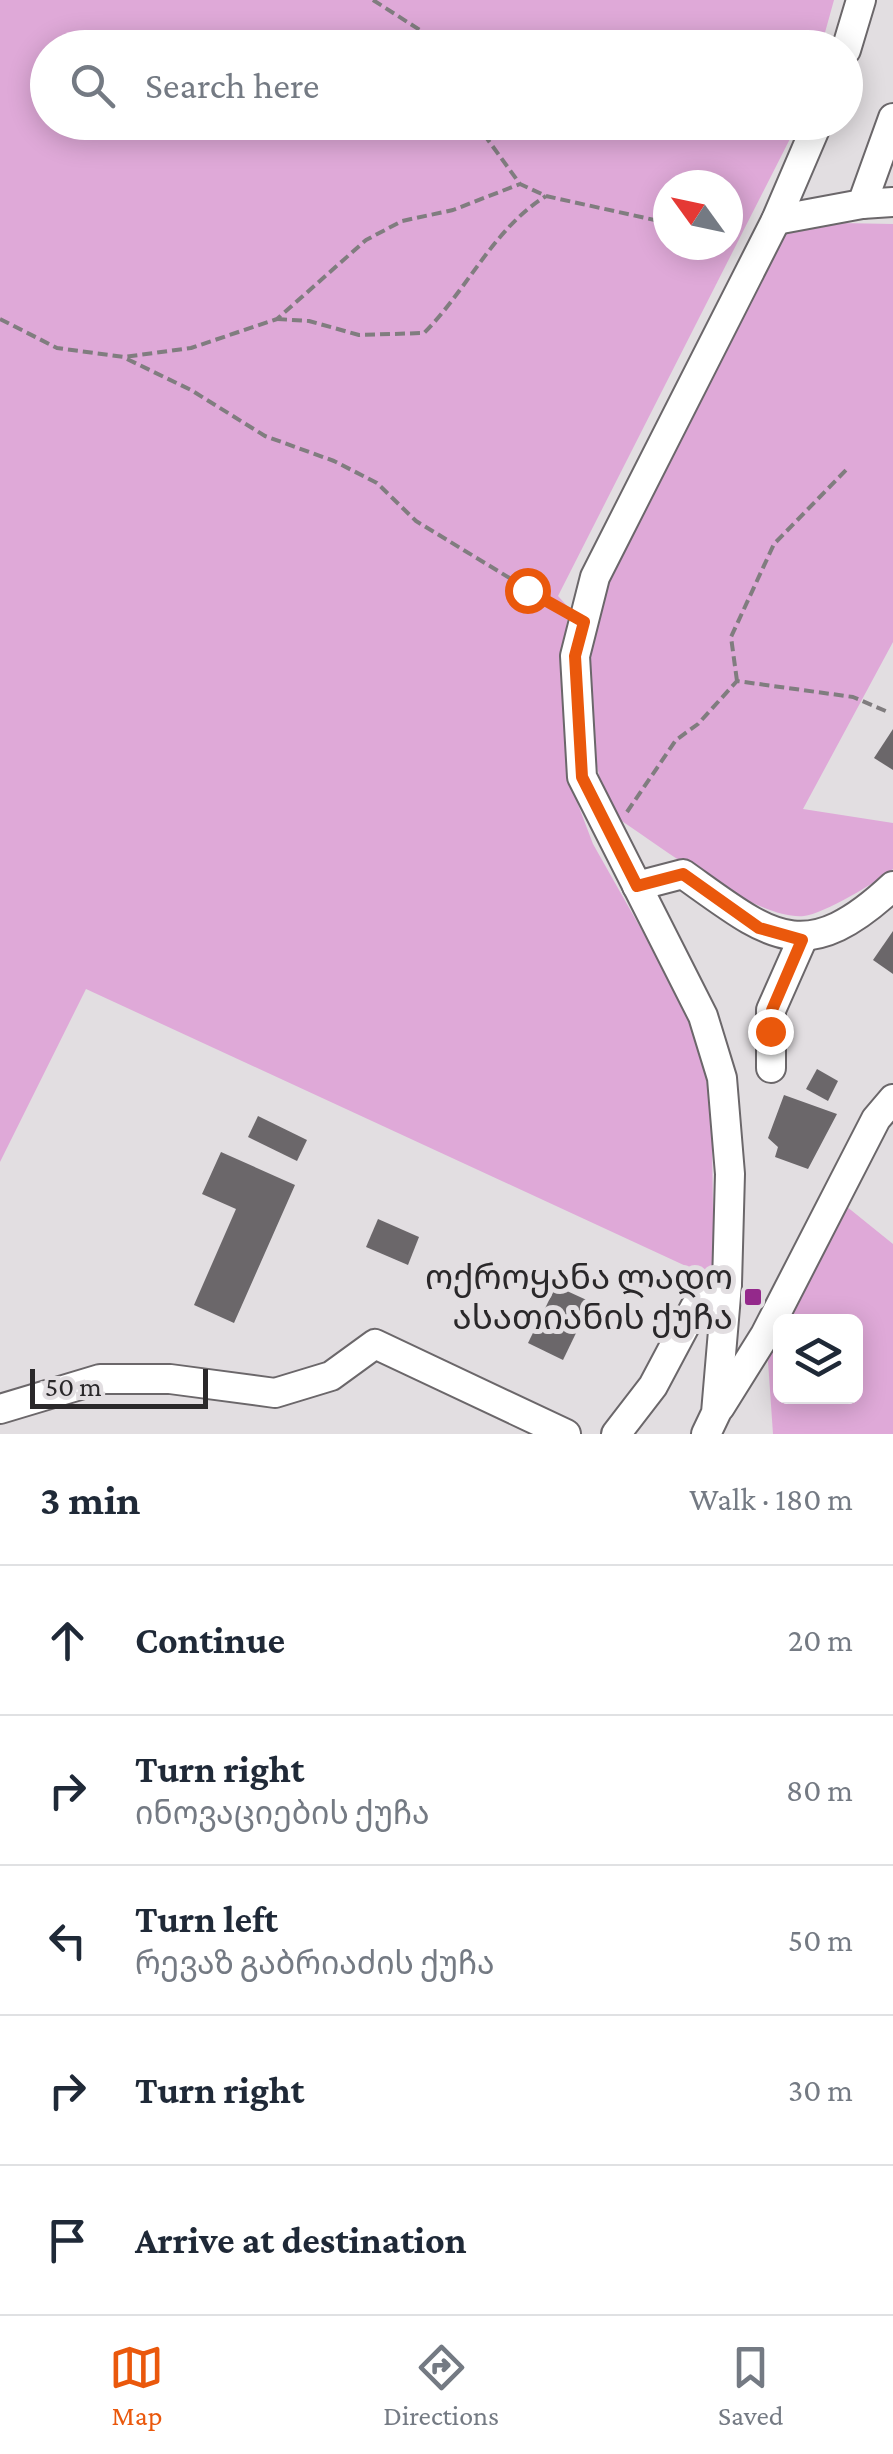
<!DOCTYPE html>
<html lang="en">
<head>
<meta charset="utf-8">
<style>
	body { margin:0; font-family:"Crimson Pro","Noto Sans Georgian",serif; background:#f2f2f3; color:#1f2937 }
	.controls { position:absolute; right:30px; bottom:30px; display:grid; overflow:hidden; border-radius:15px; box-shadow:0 5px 25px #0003 }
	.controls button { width:90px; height:90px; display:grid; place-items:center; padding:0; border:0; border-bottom:2px solid #e0e1e3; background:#fff; color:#1f2937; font:50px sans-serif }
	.compass { position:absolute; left:653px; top:170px; width:90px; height:90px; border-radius:50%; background:#fff; box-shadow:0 5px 25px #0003; rotate:303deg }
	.scale { position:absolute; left:30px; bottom:25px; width:178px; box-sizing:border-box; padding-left:10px; border:5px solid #2a282a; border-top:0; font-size:28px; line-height:35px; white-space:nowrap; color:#2a282a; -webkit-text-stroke:8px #e2dee1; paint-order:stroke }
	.stop { position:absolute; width:30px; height:30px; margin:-22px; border:8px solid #ea580c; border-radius:50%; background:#fff }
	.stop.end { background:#ea580c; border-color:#fff; box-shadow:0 2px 10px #0008 }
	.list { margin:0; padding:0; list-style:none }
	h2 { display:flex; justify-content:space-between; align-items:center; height:130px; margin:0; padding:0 40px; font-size:42px }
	h2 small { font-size:32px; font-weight:400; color:#747a83 }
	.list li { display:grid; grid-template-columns:65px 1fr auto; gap:30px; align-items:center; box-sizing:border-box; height:150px; padding:0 40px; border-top:2px solid #e0e1e3 }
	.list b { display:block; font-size:38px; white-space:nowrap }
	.list p { margin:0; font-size:32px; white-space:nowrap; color:#747a83 }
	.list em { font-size:32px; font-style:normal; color:#747a83 }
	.icon { flex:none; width:55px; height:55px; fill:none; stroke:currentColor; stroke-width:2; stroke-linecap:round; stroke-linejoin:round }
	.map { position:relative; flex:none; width:893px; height:1434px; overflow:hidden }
	.search { position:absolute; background:#fff; box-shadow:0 5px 25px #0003; left:30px; right:30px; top:30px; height:110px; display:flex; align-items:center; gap:25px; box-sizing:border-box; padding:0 35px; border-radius:55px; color:#747a83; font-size:38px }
	.sheet { height:880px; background:#fff }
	nav { display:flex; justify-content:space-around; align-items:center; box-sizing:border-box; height:140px; border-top:2px solid #e0e1e3; background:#fff; font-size:28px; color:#747a83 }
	nav a { display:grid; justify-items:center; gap:5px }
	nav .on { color:#ea580c }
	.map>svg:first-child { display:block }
</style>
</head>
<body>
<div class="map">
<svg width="893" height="1434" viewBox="0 0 893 1434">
	<rect width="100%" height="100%" fill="#e2dee1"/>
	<g fill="#dfa9d8" fill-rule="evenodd">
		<path d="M0,0H834L821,47L48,48V122L798,123L558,596L569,608L560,670L568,778L593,844L679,996L711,1073L714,1279L86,989L0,1162ZM668,185H728V245H668Z"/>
		<path d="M788,222L893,224V642L803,809L893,823V869C879,881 823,914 804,916C755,921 651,839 608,812L595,758L589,652L606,575Z"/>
		<path d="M841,1202L893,1244V1434H773L768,1361L780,1334V1396H856V1322L786,1321Z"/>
	</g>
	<g fill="#6b676a">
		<path d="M893,729V770L874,758Z"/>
		<path d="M893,931V974L873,960Z"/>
		<path d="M817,1069L838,1081L828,1101L806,1089Z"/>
		<path d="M784,1095L837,1114L808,1169L775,1157L778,1147L768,1138Z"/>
		<path d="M258,1116L307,1140L297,1161L248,1137Z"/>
		<path d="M221,1152L295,1185L234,1323L194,1305L236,1209L202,1194Z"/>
		<path d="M378,1219L419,1237L408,1265L366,1247Z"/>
		<path d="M556,1286L591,1302L563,1360L528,1343Z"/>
	</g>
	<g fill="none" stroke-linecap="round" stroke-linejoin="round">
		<defs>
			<g id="minor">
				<path d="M846,50L861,0"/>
				<path d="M862,204L893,202"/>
				<path d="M776,220L862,204L893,118"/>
				<path d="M637,886L683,874C769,935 803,970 893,886"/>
				<path d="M771,1068V1010L802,940"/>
				<path d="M720,1407L765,1335L876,1119L893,1099"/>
				<path d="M0,1409L100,1379H170L275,1393L331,1376L375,1344L566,1434"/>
				<path d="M616,1434L653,1386L695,1307L727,1284"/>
				<path d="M706,1434L716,1413L727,1284L730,1174L722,1078L703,1016L582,777L575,656L595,577L776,220L818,122"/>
			</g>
		</defs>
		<use href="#minor" stroke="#6b676a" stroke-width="32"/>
		<g stroke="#807d7f" stroke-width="4" stroke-dasharray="10 5" stroke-linecap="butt">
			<path d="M373,0L423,32L432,48"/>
			<path d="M475,122L520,184L546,196L668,223"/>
			<path d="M0,319L57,348L124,357L191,348L277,319L366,240L402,221L453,210L520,184"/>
			<path d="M277,319L309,321L359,335L424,333C468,289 493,229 546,196"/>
			<path d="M127,359L191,390L265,436L334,461L377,483L416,521L562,610"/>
			<path d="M737,681L731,637L774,544L846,470"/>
			<path d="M627,812L676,740L698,724L737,681L853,697L888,712"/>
		</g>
		<use href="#minor" stroke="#fff" stroke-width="28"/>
	</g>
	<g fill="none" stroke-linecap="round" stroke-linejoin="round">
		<path stroke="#ea580c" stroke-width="12" d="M527,590L584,622L575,656L582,777L637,886L683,874L759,928L802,940L772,1010L770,1031"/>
	</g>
	<rect fill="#94298b" stroke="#e2dee1" stroke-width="4" x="743" y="1287" width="20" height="20" rx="5"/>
	<g text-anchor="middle" stroke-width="10" stroke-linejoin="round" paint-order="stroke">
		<g font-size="35" fill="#2a282a" stroke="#e2dee1" text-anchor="end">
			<text x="733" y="1289">ოქროყანა ლადო<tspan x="733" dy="40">ასათიანის ქუჩა</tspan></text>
		</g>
	</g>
</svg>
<div class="controls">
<button><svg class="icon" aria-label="layers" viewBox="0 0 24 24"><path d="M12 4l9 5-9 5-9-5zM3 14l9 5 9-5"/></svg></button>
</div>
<svg class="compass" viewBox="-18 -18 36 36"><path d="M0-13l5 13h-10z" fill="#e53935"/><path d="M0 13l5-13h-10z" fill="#747a83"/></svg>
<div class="scale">50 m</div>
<div class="stop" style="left:527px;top:590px"></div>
<div class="stop end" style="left:770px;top:1031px"></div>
<div class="search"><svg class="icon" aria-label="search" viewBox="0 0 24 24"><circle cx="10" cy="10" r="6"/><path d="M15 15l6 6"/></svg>Search here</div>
</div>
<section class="sheet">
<h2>3 min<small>Walk · 180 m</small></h2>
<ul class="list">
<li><svg class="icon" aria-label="ahead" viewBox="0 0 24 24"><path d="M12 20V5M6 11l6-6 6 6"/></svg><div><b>Continue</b></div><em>20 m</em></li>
<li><svg class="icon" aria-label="right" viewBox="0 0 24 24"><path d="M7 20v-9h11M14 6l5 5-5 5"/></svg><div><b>Turn right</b><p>ინოვაციების ქუჩა</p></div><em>80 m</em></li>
<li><svg class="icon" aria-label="left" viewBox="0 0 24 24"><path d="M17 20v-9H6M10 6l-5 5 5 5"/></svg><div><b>Turn left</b><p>რევაზ გაბრიაძის ქუჩა</p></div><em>50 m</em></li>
<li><svg class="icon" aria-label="right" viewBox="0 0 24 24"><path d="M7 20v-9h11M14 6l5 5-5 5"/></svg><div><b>Turn right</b></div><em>30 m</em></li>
<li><svg class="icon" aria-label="arrive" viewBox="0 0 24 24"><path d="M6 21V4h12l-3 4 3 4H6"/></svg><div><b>Arrive at destination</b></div></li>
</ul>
</section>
<nav>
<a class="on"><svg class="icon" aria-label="map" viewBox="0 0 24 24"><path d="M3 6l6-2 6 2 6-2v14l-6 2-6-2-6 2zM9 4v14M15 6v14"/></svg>Map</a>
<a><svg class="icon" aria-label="directions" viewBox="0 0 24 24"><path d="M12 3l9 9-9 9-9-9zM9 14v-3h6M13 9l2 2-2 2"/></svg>Directions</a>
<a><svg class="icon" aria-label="saved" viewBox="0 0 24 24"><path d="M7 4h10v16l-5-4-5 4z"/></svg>Saved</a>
</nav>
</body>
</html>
